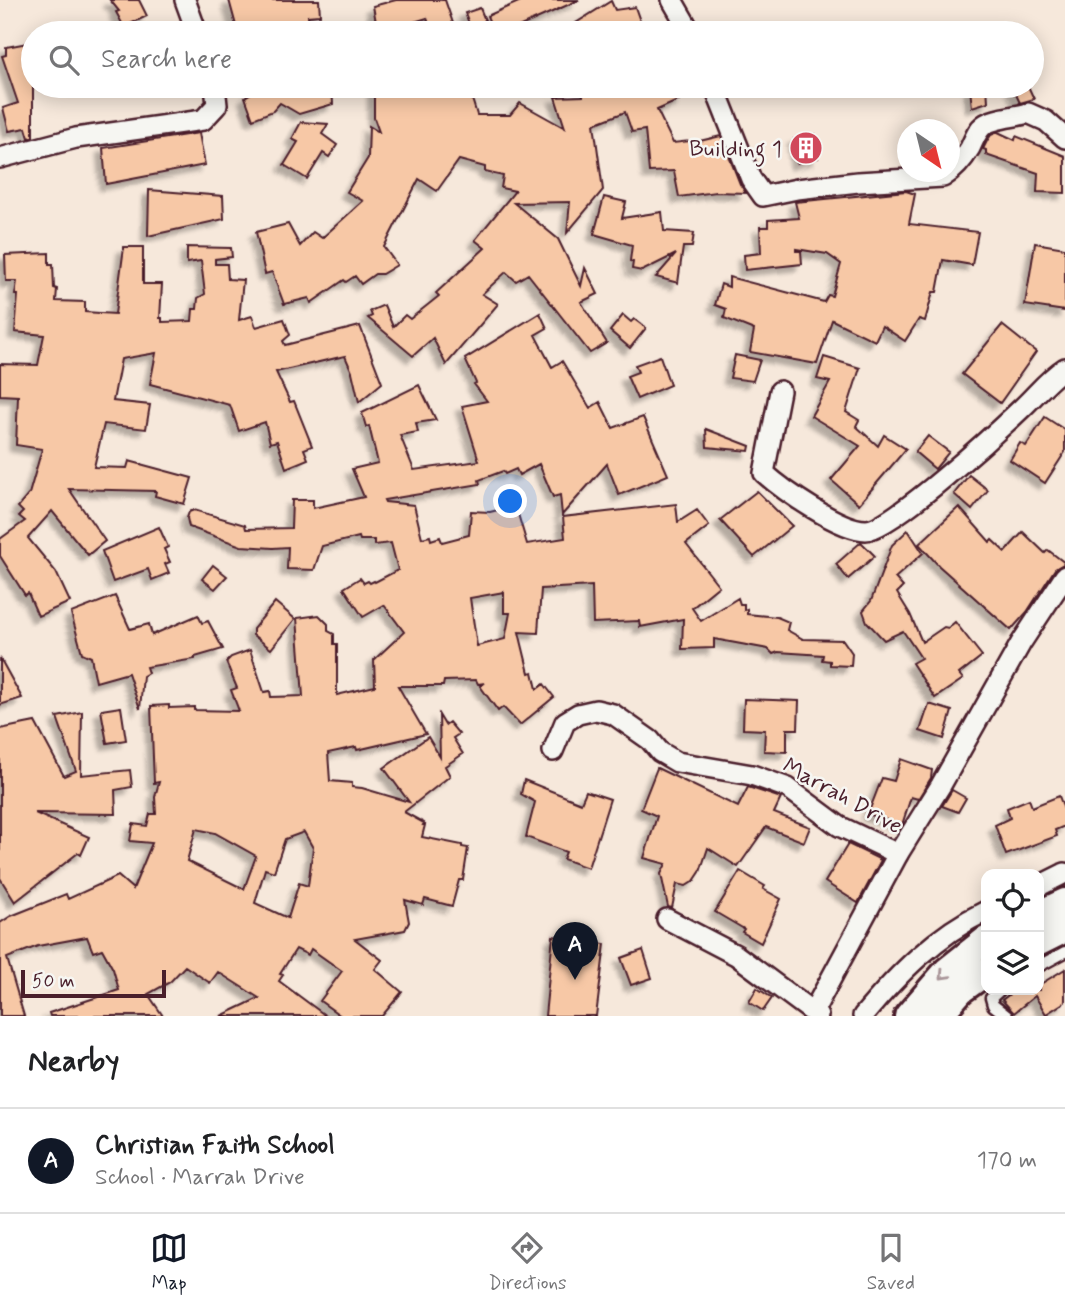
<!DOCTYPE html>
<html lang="en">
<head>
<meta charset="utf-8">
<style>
	body { margin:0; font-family:Mynerve,sans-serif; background:#f6f6f6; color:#202124 }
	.controls { position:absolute; right:21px; bottom:21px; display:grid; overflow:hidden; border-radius:14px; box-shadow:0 4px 18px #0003 }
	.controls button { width:63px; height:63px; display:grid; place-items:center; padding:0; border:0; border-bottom:2px solid #e0e0e0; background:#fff; color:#202124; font:35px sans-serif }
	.compass { position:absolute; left:897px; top:119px; width:63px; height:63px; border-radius:50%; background:#fff; box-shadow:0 4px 18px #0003; rotate:145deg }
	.scale { position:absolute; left:21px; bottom:18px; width:145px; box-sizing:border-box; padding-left:7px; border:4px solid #4a1f2b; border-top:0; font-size:19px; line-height:24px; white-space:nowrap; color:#4a1f2b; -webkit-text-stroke:5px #f6f6f2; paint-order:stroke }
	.you { position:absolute; left:511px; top:502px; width:24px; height:24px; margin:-18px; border:5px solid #fff; border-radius:50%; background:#1a73e8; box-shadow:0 0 0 10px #1a73e833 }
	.badge { display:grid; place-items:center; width:46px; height:46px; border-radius:50%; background:#111827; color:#fff; font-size:23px; font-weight:700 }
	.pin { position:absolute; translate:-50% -58px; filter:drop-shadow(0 2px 4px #0008) }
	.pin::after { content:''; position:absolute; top:37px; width:24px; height:21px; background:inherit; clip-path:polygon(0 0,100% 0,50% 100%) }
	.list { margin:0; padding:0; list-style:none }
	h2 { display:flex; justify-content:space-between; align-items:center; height:91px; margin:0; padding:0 28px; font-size:30px }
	h2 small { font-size:23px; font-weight:400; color:#757577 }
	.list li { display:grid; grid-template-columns:46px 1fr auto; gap:21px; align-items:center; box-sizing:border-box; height:105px; padding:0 28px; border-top:2px solid #e0e0e0 }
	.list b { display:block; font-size:26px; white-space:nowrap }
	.list p { margin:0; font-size:23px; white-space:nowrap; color:#757577 }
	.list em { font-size:23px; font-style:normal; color:#757577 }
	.icon { flex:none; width:38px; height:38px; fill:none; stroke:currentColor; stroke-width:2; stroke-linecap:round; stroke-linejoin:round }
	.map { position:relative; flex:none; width:1065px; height:1016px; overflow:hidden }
	.search { position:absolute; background:#fff; box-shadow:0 4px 18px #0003; left:21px; right:21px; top:21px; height:77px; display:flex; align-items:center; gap:18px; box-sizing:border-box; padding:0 24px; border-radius:38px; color:#757577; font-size:26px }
	.sheet { height:196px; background:#fff }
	nav { display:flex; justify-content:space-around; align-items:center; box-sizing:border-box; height:98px; border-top:2px solid #e0e0e0; background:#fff; font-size:19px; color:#757577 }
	nav a { display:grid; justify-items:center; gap:4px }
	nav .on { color:#111827 }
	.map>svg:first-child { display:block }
</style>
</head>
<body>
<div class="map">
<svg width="1065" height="1016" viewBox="0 0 1065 1016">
	<defs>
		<filter id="shadow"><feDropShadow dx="-6" dy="6" stdDeviation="2" flood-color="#0004"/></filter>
	</defs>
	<rect width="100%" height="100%" fill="#f6e8db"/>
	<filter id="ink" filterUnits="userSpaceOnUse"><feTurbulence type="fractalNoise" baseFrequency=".0143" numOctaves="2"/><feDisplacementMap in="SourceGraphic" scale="14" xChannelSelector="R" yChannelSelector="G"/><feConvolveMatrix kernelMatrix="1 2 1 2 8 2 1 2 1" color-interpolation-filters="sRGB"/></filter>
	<g filter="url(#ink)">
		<g fill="#f7c8a6" stroke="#4a1f2b" stroke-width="2" fill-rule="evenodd" filter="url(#shadow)">
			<path d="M110,0H139L147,16L124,27L116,12L119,11Z"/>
			<path d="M229,0H319L320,15L308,16L310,33H238Z"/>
			<path d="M396,0H445L454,26L432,33L427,18L378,33L373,6Z"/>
			<path d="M523,0H579L505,33H494L487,16Z"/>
			<path d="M611,1L615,10L635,7L641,24L617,33H560Z"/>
			<path d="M480,8L487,25L472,31L465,13Z"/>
			<path d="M33,42V137L29,138L26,128L9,131L3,108L18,103L2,56L6,55V47Z"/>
			<path d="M258,86H332L333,104L299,114L280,103L273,111L253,119L245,97L256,90Z"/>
			<path d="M374,86H468L477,115H510L520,103L565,128L555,97L583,96V86H675L682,99L657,110L673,143L690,141L691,143L721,136L740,184L746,193L716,192L679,197L674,171L649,172L645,130L632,132L625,112L594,124L603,190L567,233L570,202L514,203L558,239L581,286L585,268L598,294L581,302L607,343L590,353L528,274L516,281L506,272L482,294L498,304L446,365L433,338L413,356L368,318L372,316L370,311L384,305L393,327L405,315L410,319L439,296L436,293L485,248L475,240L515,191L501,188L503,176L485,172V167L459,160L437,191L419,179L384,247L397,265L382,274H375L361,284L355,276L346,282L344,280L311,303L309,298L284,304L272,272L265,274L256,232L288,224L300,246L313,232L322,238L363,201L347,192L368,158L369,126L379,132L374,118Z"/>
			<path d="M987,86L988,102L972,107L970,89Z"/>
			<path d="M1012,86H1028L1034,99L1020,103Z"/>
			<path d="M301,122L328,124L322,134L337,145L329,157L323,153L307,179L284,165L298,142L292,139Z"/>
			<path d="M998,132L1015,140L1016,136L1065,156V193L1037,192L1038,173L986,155V150L983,149L987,141L991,135Z"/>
			<path d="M199,133L205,165L106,184L103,148Z"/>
			<path d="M814,134L818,158L797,163L794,139Z"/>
			<path d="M149,190L223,196L224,219L148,236Z"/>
			<path d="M906,191L915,194L909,224L978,232L972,265L943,260L937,292H933L925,321L919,319L905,341L882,326L875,341L832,320L817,364L750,352L754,330L724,318L726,309L715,305L721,284L729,287V277L824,302L828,295L832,296L841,264L827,254L796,249V251H801L802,264L745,270L744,255L761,253L760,227H768V220L799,218L795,202Z"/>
			<path d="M604,197L626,202L622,218L662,212L664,231L694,233L692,247H683L678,283L656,277L676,254L642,271L632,269L633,262L630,261L632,245L594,234Z"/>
			<path d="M1035,243L1065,248V311L1025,305Z"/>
			<path d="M124,247H143V284H162L160,318H162V322L192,321L193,309H197L198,298L205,294L201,261L187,263V247L231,248L232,257L215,259V264H227L228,279L243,280L239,320L252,316L256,327L284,319L290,335L283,341L285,345L360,326L382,383L359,402L352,372L345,356L276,372L290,402L294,401L312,446L304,449L308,459L286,468L277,441L270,443L265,422L239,431L230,405L150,384L156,353L121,359L113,401L150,405L146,429L104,424L94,467L127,468L129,461L192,478L184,504L155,496L156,491L69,489L105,541L88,555L52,511L28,538L56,572L70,602L38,616L28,593L25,595L0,556V539L25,521L19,516L23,512L18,507L29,494L42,449L16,445L18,396L0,395V364L38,365L44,335L15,332L18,295H15L17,281H6L5,255L49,253V264H53L54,288L57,289L56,301L85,302V312L115,314Z"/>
			<path d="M540,313L547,328L535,335L552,367L562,361L590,408L600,402L613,428L643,417L668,475L619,495L607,464L562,515L560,495L553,497L539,464L519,475L516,469L505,474L503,471L479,480L480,484L384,500L385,502L414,505L422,538L430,536L431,540L440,537L442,542L469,535L471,511L490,512L502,509L504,515L518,514L527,544L565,538L563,517L676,504L678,522L697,510L709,526L686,544L719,586L692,608L701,621L738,598L740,604H744V610L747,609V614L777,617L789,622L787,630L803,639L843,640L852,653L851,666L830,665V661L822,660L823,655L778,652L773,654L768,649L714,639V648L682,649L683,619L640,627L639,621L593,623L592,586L541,589L538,633L519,632L529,673L533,672L537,689L544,684L554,697L520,725L503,707L498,711L480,686L485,683L478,684L476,680L444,681L443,686H398L426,734L357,750L356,747L328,753L330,781L352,783V787L362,788L409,802L384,768L428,737L440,757L439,715L445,725L449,722L459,734L453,738L463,754L445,766L450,776L404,812L424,823L423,825H425L422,837L462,845V847L468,848L463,880H459L452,906L425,899L423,905L405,900L409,922L405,930L355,939L382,960L375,969L402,992L382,1016H341L320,1001L342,971L311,949L308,955L296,949L280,974L283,975L279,981L326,1016H221L259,998L218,972L210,983L185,966L170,982L148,994L163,1016H50L49,1013L119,990L113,969L102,949L93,952L87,937L38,946L7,958L24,1016H0V923L11,916L66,894L68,899L118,876L133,889L152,843L130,841L133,824L147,826L150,814H156L155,797L159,782L154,783L151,706L169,705V708L194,707V710L239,711L231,690L237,688L226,662L231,657L250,650L264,692L270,691L271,697L303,696L297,618L319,615L328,624V631L334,634V644H337V695L375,686L374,660L404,632L384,605L363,617L344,588L360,578L364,583L368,581L370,583L374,581L375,582L398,570L391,543L374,545V540H360L359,537L322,546L314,570L287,569L288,547L273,548L241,546L189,527L187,518L189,512L194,510L245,525L246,529L291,528L292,500H313V508L364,497L352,469L378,463L369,426L366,427L362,413L419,385L436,420L416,423L418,432L400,435L414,470L479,461L462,406L487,401L474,384L476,383L465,359ZM504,592V613H510L505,639L477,646L470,598ZM196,829L215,833L256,856L244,889L187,861ZM304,832L313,848L308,886L299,883L288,918L255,903L265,869L274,872L285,839Z"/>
			<path d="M623,315L631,322L634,319L646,328L630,348L610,331Z"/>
			<path d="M1002,325L1036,352L1000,403L962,374Z"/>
			<path d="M735,355L760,360L753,381L730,378Z"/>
			<path d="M660,356L670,385L637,399L627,376L638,372L635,365Z"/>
			<path d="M824,357L860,368L846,412L859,420L856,426L878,446L884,435L906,449L859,504L831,480L860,446L811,416L830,382L817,379Z"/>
			<path d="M1045,417L1065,430V452L1045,483L1010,460L1020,443L1026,446Z"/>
			<path d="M706,429L750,446L749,451L707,447Z"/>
			<path d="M928,436L949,452L935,469L915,452Z"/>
			<path d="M969,475L988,490L972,510L954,494Z"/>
			<path d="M757,491L792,526L754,557L720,520Z"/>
			<path d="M959,507L990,542L992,540L1005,552L1023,532L1045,553L1048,550L1065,563L1055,569L1027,612L1011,630L939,566L919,544Z"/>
			<path d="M159,527L168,547L164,549L170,562L165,564L169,573L152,580L148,569L113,582L102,551Z"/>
			<path d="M908,530L923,553L895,578L903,587L897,593L910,614L922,642L944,627L948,628L955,622L982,656L959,674L963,679L935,698L912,663L921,658L903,631L884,640L867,622L863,611L871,601L892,545Z"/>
			<path d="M861,542L875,556L848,579L836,564Z"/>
			<path d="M213,565L227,576L215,589L202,579Z"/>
			<path d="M115,596L130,629L149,624L152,635L198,615L202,623L208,621L223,649L195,657V659L146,667L148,673L143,676L140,709L128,673L96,682L91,657L82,653L71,613Z"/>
			<path d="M275,602L295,619L271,649L253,635V629Z"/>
			<path d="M0,658L22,698L0,705Z"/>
			<path d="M744,699L799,701L798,729H787V752L764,751L765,730L743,729Z"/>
			<path d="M929,704L952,711L944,739L920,731Z"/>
			<path d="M121,707L126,740L107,743L101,710Z"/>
			<path d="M82,712L81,775L130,770L132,787L115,790L116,814L35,813L89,837L81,855L78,853L15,902L0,878V729L35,722L64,776L76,771L57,717Z"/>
			<path d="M901,759L932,770L931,778L918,799L911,797L902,825L868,814L882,778L894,781Z"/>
			<path d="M657,768L738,807L748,787L781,798L774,813L810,827L804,842L766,827L738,867L708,848L700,872L694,881L686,886L677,884L672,908L668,907L661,874L666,864L644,858L657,816L641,809Z"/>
			<path d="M524,780L581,803L586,791L610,799L588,868L563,859L566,852L526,837L535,802L521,794Z"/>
			<path d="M952,790L966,798L958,812L942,806Z"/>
			<path d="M1059,796L1065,812V826L1055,830L1057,836L1006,855L995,825L1010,818L1007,808L1029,799L1032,807Z"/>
			<path d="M848,844L881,860L858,903L825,882Z"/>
			<path d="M740,871L765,886L763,889L781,899L761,943L742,932L744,929L715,912Z"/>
			<path d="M553,936L605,944L596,1016H545Z"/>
			<path d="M643,950L652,978L631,985L621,958Z"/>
			<path d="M1065,969V1002L1046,1014L1035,996L1014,1013L1002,1000L1015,990H1039V985Z"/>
			<path d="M757,988L772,998L763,1011L749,1002Z"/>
		</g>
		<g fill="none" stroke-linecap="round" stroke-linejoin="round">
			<defs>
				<g id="lane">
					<path d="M1039,966L1065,952"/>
					<path d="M1000,990L991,998L993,1005L1007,1016"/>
				</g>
				<g id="street">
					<path d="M185,0L197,33"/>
					<path d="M672,0L691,33"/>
					<path d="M714,86L751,179L763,196L797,189L858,182L943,177C954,170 963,160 970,148C974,140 977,130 984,125C993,118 1016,117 1028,113L1046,121L1065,138"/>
					<path d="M0,158L76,138L203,120L217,105L215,86"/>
					<path d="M780,391L764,473C784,491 840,530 866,530C891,530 999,430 1022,408C1037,394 1048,379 1065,368"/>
					<path d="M553,751L565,722L578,714L596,710L613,714L650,740L660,752L677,762L752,775L788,788L839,826L898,854"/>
					<path d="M1039,886L1065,873"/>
					<path d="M667,919L736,955L818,1016"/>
					<path d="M813,1012L898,854L941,785L1021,643L1065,576"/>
					<path d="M863,1016C898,974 936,935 986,911"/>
				</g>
				<g id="secondary">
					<path d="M1039,914L1065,902"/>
					<path d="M1039,942L1065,929"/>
					<path d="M908,1016L947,971L986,940"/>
					<path d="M938,1016L961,990L986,972"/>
				</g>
			</defs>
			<use href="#lane" stroke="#4a1f2b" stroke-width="15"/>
			<use href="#street" stroke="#4a1f2b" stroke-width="24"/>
			<use href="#secondary" stroke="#4a1f2b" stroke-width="32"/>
			<use href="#lane" stroke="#f6f6f2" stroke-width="10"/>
			<use href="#street" stroke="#f6f6f2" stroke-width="19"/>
			<use href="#secondary" stroke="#f6f6f2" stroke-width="26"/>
		</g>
		<defs><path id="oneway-chevron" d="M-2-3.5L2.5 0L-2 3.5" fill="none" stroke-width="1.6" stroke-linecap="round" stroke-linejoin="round" transform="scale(1.75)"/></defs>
		<use stroke="#a99598" href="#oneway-chevron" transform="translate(944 975) rotate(134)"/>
	</g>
	<defs>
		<symbol id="building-disc" viewBox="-11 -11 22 22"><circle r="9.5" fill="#d1495b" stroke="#f6f6f2"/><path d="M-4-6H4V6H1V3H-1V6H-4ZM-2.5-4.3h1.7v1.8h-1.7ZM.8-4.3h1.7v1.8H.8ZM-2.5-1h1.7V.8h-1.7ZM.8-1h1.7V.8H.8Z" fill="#fff"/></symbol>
	</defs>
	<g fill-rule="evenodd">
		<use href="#building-disc" x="787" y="129" width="38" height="38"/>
	</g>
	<g text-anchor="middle" stroke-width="5" stroke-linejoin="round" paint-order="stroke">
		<g font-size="23" fill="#4a1f2b" stroke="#f6f6f2" text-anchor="end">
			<text x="782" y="156">Building 1</text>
		</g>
		<g font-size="23" fill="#4a1f2b" stroke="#f6f6f2">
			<text transform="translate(843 795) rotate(29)" y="8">Marrah Drive</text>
		</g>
	</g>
</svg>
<div class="controls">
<button><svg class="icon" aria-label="locate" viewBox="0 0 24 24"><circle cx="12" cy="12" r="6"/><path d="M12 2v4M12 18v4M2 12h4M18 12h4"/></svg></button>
<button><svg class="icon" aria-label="layers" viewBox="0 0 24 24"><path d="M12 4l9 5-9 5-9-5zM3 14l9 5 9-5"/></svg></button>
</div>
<svg class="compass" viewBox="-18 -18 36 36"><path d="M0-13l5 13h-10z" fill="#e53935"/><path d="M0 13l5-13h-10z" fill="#757577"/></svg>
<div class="scale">50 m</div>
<div class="you"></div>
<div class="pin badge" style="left:575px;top:980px">A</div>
<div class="search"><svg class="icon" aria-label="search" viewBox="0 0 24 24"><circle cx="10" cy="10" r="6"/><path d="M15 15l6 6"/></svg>Search here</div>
</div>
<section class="sheet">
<h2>Nearby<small></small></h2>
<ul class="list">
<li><span class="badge">A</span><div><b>Christian Faith School</b><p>School · Marrah Drive</p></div><em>170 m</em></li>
</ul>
</section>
<nav>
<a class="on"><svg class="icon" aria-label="map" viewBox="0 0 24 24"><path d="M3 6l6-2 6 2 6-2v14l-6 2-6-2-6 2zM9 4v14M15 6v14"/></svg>Map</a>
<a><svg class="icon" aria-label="directions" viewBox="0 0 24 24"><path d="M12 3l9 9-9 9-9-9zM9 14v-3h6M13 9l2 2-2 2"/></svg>Directions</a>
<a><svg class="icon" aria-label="saved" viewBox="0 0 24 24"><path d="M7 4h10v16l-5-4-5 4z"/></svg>Saved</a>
</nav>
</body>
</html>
